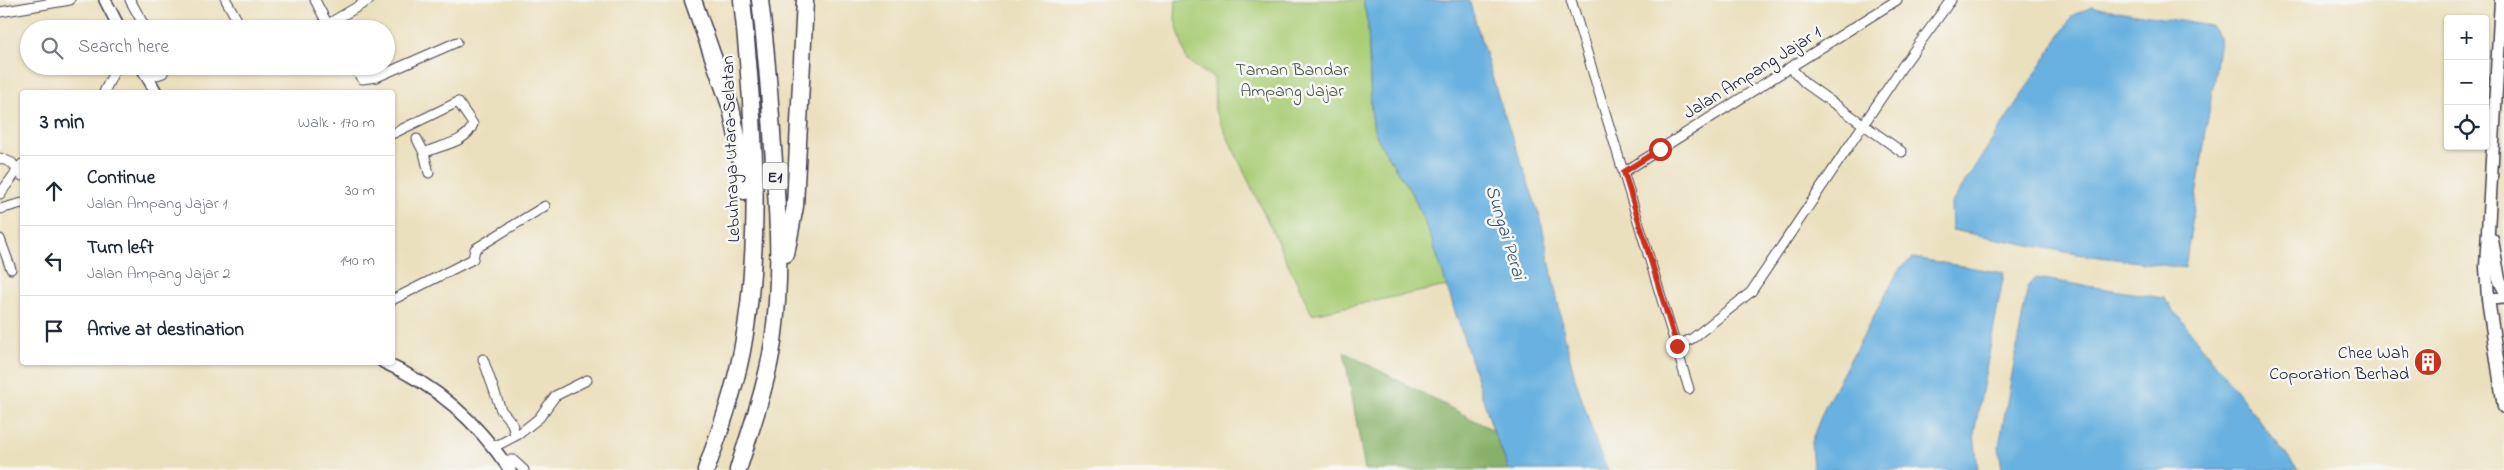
<!DOCTYPE html>
<html lang="en">
<head>
<meta charset="utf-8">
<style>
	body { margin:0; font-family:"Indie Flower",sans-serif; background:#f6f6f7; color:#1f2937 }
	.controls { position:absolute; right:15px; top:15px; display:grid; overflow:hidden; border-radius:5px; box-shadow:0 1px 4px #0004 }
	.controls button { width:45px; height:45px; display:grid; place-items:center; padding:0; border:0; border-bottom:1px solid #e0e1e3; background:#fff; color:#1f2937; font:25px sans-serif }
	.stop { position:absolute; width:15px; height:15px; margin:-11px; border:4px solid #c8321e; border-radius:50%; background:#fff }
	.stop.end { background:#c8321e; border-color:#fff; box-shadow:0 1px 5px #0008 }
	.list { margin:0; padding:0; list-style:none }
	h2 { display:flex; justify-content:space-between; align-items:center; height:65px; margin:0; padding:0 20px; font-size:21px }
	h2 small { font-size:16px; font-weight:400; color:#747a83 }
	.list li { display:grid; grid-template-columns:32px 1fr auto; gap:15px; align-items:center; box-sizing:border-box; height:70px; padding:0 20px; border-top:1px solid #e0e1e3 }
	.list b { display:block; font-size:19px; white-space:nowrap }
	.list p { margin:0; font-size:16px; white-space:nowrap; color:#747a83 }
	.list em { font-size:16px; font-style:normal; color:#747a83 }
	.icon { flex:none; width:28px; height:28px; fill:none; stroke:currentColor; stroke-width:2; stroke-linecap:round; stroke-linejoin:round }
	.map { position:relative; flex:none; width:2504px; height:470px; overflow:hidden }
	.search { position:absolute; background:#fff; box-shadow:0 1px 4px #0004; left:20px; top:20px; width:375px; height:55px; display:flex; align-items:center; gap:12px; box-sizing:border-box; padding:0 18px; border-radius:28px; color:#747a83; font-size:19px }
	.panel { position:absolute; background:#fff; box-shadow:0 1px 4px #0004; left:20px; top:90px; width:375px; height:275px; border-radius:5px }
	.map>svg:first-child { display:block }
</style>
</head>
<body>
<div class="map">
<svg width="2504" height="470" viewBox="0 0 2504 470">
	<rect width="100%" height="100%" fill="#f6f6f2"/>
	<filter id="ink" filterUnits="userSpaceOnUse"><feTurbulence type="fractalNoise" baseFrequency=".02" numOctaves="2"/><feDisplacementMap in="SourceGraphic" scale="10" xChannelSelector="R" yChannelSelector="G"/><feConvolveMatrix kernelMatrix="1 2 1 2 8 2 1 2 1" color-interpolation-filters="sRGB"/></filter>
	<filter id="wash" filterUnits="userSpaceOnUse"><feTurbulence type="fractalNoise" baseFrequency=".0096" numOctaves="4" result="noise"/><feDisplacementMap in="SourceGraphic" scale="20" xChannelSelector="R" yChannelSelector="G"/><feGaussianBlur stdDeviation="1.12" result="paint"/><feColorMatrix in="noise" values="0 0 0 0 0 0 0 0 0 0 0 0 0 0 0 0 0 1.4 0 .05"/><feComposite in="paint" operator="in"/></filter>
	<g filter="url(#wash)">
		<rect width="100%" height="100%" fill="#ebe0bd"/>
		<path fill="#aace77" stroke="#667859" d="M1176,0H1363L1368,25L1371,109L1374,130L1382,147L1414,197L1433,243L1447,286L1312,314L1215,111L1214,78L1187,61L1175,20Z"/>
		<path fill="#87b168" stroke="#546a52" d="M1344,352L1493,430L1509,470H1365Z"/>
		<g fill="#69b1e0" stroke="#466a8e">
			<path d="M1363,0H1469L1498,96L1541,220L1564,333L1575,378L1599,451L1608,470H1509L1493,430L1433,243L1414,197L1382,147L1374,130L1371,109L1368,25Z"/>
			<path d="M2092,7L2212,26L2220,40L2185,268L2076,254L1952,230L1951,204L2073,15Z"/>
			<path d="M1913,258L2004,273L1974,434L1978,470H1813L1811,442L1825,406L1900,268Z"/>
			<path d="M2036,278L2164,298L2298,470H2002L1999,446L2028,286Z"/>
		</g>
	</g>
	<g filter="url(#ink)">
		<g fill="none" stroke-linecap="round" stroke-linejoin="round">
			<defs>
				<g id="minor">
					<path d="M130,0L146,29"/>
					<path d="M226,0L241,27"/>
					<path d="M315,0L330,29"/>
					<path d="M1571,0L1689,389"/>
					<path d="M0,12L70,0"/>
					<path d="M328,24L369,0"/>
					<path d="M352,66L362,79L377,77L457,42"/>
					<path d="M1790,67L1805,83L1902,152"/>
					<path d="M148,78L163,73L165,66"/>
					<path d="M104,92L117,66"/>
					<path d="M392,134L458,102L473,124C467,143 440,145 424,153"/>
					<path d="M417,139L424,153L429,173"/>
					<path d="M0,158L12,163L22,176"/>
					<path d="M1624,172L1897,0"/>
					<path d="M0,194L22,164"/>
					<path d="M0,209L22,203"/>
					<path d="M0,239L11,269"/>
					<path d="M392,300L473,259L475,249L545,206"/>
					<path d="M1677,346L1693,338L1751,292L1902,67L1951,0"/>
					<path d="M483,359L501,410L512,423L515,435"/>
					<path d="M494,447L519,434L539,418L555,396L587,380"/>
					<path d="M503,460H513L524,470"/>
				</g>
				<g id="tertiary">
					<path d="M105,0L120,29"/>
					<path d="M141,66L156,92"/>
					<path d="M2488,299L2504,298"/>
					<path d="M383,362C439,387 475,420 510,470"/>
				</g>
				<g id="secondary">
					<path d="M2501,0L2486,267L2488,299L2504,407"/>
					<path d="M2492,240L2499,279L2504,289"/>
				</g>
				<g id="motorway">
					<path d="M693,0L731,108L739,146L744,191"/>
					<path d="M786,254L795,206L805,0"/>
					<path d="M706,470C720,431 734,392 742,351C763,241 754,111 742,0"/>
					<path d="M738,470C751,428 767,385 773,342C782,277 778,212 773,148C770,98 766,49 760,0"/>
				</g>
			</defs>
			<use href="#minor" stroke="#403e4e" stroke-width="11"/>
			<use href="#tertiary" stroke="#403e4e" stroke-width="14"/>
			<use href="#secondary" stroke="#403e4e" stroke-width="15"/>
			<use href="#motorway" stroke="#403e4e" stroke-width="19"/>
			<use href="#minor" stroke="#fff" stroke-width="9"/>
			<use href="#tertiary" stroke="#fff" stroke-width="11"/>
			<use href="#secondary" stroke="#fff" stroke-width="12"/>
			<use href="#motorway" stroke="#fff" stroke-width="16"/>
		</g>
	</g>
	<g fill="none" stroke-linecap="round" stroke-linejoin="round" filter="url(#ink)">
		<path stroke="#c8321e" stroke-width="6" d="M1660,149L1624,172L1677,346"/>
	</g>
	<defs>
		<symbol id="building-disc" viewBox="-11 -11 22 22"><circle r="9.5" fill="#c8321e" stroke="#f6f6f2"/><path d="M-4-6H4V6H1V3H-1V6H-4ZM-2.5-4.3h1.7v1.8h-1.7ZM.8-4.3h1.7v1.8H.8ZM-2.5-1h1.7V.8h-1.7ZM.8-1h1.7V.8H.8Z" fill="#fff"/></symbol>
	</defs>
	<g fill-rule="evenodd">
		<use href="#building-disc" x="2412" y="346" width="32" height="32"/>
	</g>
	<g text-anchor="middle" stroke-width="5" stroke-linejoin="round" paint-order="stroke">
		<rect fill="#f6f6f2" stroke="#626272" stroke-width="1" x="762.5" y="162.5" width="25" height="27" rx="4"/>
		<g font-size="16" font-weight="bold" fill="#22223b">
			<text x="775" y="182">E1</text>
		</g>
		<g font-size="18" fill="#4b564d" stroke="#f6f6f2">
			<text x="1292" y="75">Taman Bandar<tspan x="1292" dy="21">Ampang Jajar</tspan></text>
		</g>
		<g font-size="18" fill="#22223b" stroke="#f6f6f2">
			<text transform="translate(1752 72) rotate(-32)" y="6">Jalan Ampang Jajar 1</text>
			<text transform="translate(730 149) rotate(-92)" y="6">Lebuhraya Utara–Selatan</text>
		</g>
		<g font-size="18" fill="#22223b" stroke="#f6f6f2" text-anchor="end">
			<text x="2409" y="358">Chee Wah<tspan x="2409" dy="21">Coporation Berhad</tspan></text>
		</g>
		<g font-size="19" font-style="italic" fill="#3b5475" stroke="#f6f6f2">
			<text transform="translate(1507 232) rotate(73)" y="7">Sungai Perai</text>
		</g>
	</g>
</svg>
<div class="controls">
<button>+</button>
<button>−</button>
<button><svg class="icon" aria-label="locate" viewBox="0 0 24 24"><circle cx="12" cy="12" r="6"/><path d="M12 2v4M12 18v4M2 12h4M18 12h4"/></svg></button>
</div>
<div class="stop" style="left:1660px;top:149px"></div>
<div class="stop end" style="left:1677px;top:346px"></div>
<div class="search"><svg class="icon" aria-label="search" viewBox="0 0 24 24"><circle cx="10" cy="10" r="6"/><path d="M15 15l6 6"/></svg>Search here</div>
<section class="panel">
<h2>3 min<small>Walk · 170 m</small></h2>
<ul class="list">
<li><svg class="icon" aria-label="ahead" viewBox="0 0 24 24"><path d="M12 20V5M6 11l6-6 6 6"/></svg><div><b>Continue</b><p>Jalan Ampang Jajar 1</p></div><em>30 m</em></li>
<li><svg class="icon" aria-label="left" viewBox="0 0 24 24"><path d="M17 20v-9H6M10 6l-5 5 5 5"/></svg><div><b>Turn left</b><p>Jalan Ampang Jajar 2</p></div><em>140 m</em></li>
<li><svg class="icon" aria-label="arrive" viewBox="0 0 24 24"><path d="M6 21V4h12l-3 4 3 4H6"/></svg><div><b>Arrive at destination</b></div></li>
</ul>
</section>
</div>
</body>
</html>
